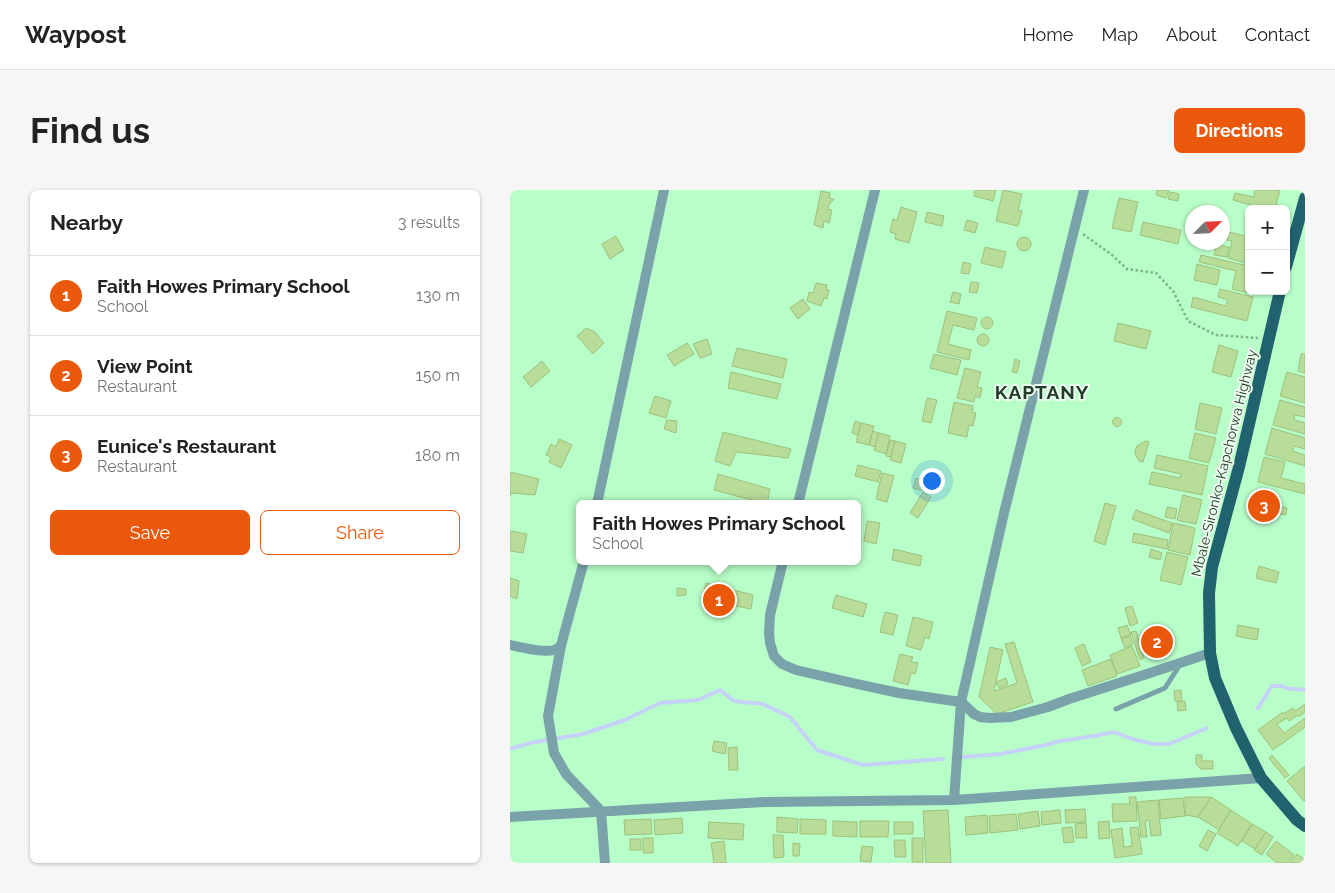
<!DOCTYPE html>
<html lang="en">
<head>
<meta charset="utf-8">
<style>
	body { margin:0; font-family:Raleway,sans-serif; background:#f6f6f6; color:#222 }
	.controls { position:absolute; right:15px; top:15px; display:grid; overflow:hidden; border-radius:8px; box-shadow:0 1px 4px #0004 }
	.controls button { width:45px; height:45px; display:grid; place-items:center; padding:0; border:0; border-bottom:1px solid #e0e0e0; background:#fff; color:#222; font:25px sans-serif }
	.compass { position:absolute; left:675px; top:15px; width:45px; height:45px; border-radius:50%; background:#fff; box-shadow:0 1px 4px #0004; rotate:66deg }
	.you { position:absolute; left:421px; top:290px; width:18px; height:18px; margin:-12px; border:4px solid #fff; border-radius:50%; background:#1a73e8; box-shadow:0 0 0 8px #1a73e833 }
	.badge { display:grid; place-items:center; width:32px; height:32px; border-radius:50%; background:#ea580c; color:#fff; font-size:16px; font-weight:700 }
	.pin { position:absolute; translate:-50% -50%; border:2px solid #fff; box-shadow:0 1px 5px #0006 }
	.popup { position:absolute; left:66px; top:310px; width:285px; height:65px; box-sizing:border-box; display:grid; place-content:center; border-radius:8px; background:#fff; filter:drop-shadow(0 1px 4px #0005); font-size:16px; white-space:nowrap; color:#767676 }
	.popup b { font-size:19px; color:#222 }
	.popup::after { content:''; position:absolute; left:50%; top:100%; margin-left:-10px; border:10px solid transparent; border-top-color:#fff }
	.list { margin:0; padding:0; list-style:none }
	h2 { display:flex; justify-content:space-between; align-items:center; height:65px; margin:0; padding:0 20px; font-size:21px }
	h2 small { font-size:16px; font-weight:400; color:#767676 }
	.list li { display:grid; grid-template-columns:32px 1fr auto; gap:15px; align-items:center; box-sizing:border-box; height:80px; padding:0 20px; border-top:1px solid #e0e0e0 }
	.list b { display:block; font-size:19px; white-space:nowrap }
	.list p { margin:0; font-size:16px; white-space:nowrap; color:#767676 }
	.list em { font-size:16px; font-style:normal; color:#767676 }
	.actions { display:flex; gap:10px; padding:15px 20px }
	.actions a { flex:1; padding:11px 0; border:1px solid #ea580c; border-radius:8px; text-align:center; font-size:18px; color:#ea580c }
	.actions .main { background:#ea580c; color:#fff }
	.map { position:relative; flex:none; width:795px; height:673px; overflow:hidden; border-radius:8px }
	header { display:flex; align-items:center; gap:30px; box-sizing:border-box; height:70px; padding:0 25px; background:#fff; border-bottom:1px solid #e0e0e0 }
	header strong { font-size:24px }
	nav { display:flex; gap:28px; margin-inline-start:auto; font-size:18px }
	.intro { display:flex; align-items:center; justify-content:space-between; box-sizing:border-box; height:120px; padding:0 30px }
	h1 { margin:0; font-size:35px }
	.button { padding:12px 22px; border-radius:8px; background:#ea580c; color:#fff; font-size:18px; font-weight:700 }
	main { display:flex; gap:30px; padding:0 30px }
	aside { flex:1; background:#fff; border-radius:8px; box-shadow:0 1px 4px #0004 }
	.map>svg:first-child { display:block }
</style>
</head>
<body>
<header>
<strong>Waypost</strong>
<nav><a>Home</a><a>Map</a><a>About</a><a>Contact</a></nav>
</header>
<div class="intro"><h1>Find us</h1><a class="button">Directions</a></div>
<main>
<aside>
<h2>Nearby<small>3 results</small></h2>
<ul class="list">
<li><span class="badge">1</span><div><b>Faith Howes Primary School</b><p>School</p></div><em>130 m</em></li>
<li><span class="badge">2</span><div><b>View Point</b><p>Restaurant</p></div><em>150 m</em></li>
<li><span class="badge">3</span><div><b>Eunice's Restaurant</b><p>Restaurant</p></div><em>180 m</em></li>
</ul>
<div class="actions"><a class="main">Save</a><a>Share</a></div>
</aside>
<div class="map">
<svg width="795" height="673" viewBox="0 0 795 673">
	<rect width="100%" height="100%" fill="#b8fec8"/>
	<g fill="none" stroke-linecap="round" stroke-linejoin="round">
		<g stroke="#c5d1f6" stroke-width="4">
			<path d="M748,518L762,496H773L775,498L795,500"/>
			<path d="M0,559L20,553L73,544L115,530L150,513L188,510L210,500L224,511L253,514L280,527L307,560L353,575L433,569"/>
			<path d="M453,567L490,564L536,555L550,551L584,546L604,542L622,549L644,554H659L697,538"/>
		</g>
	</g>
	<g fill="#b8dd99" stroke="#9dc17d">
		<path d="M465,0H486L483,11L464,6Z"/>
		<path d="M493,0L512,4L508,20L512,21L508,36L486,31Z"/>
		<path d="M647,0H659L656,8L646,5Z"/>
		<path d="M745,0H770L765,19H755L723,10L725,3L744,7Z"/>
		<path d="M311,1L320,3L319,8L324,9L319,15L318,19L322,20L319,33L314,31L313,38L304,35Z"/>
		<path d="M660,2L669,4L668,11L658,9Z"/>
		<path d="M609,8L628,12L621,42L602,38Z"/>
		<path d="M391,17L407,22L399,53L385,49L386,44L380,42L383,29L387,30Z"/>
		<path d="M417,22L434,26L432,36L415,32Z"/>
		<path d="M457,30L468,33L465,43L454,40Z"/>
		<path d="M633,32L671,40L668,54L630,45Z"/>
		<path d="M719,42L739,47V74L718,68L722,51L717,50Z"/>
		<path d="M106,46L114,60L100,69L92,54Z"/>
		<circle cx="514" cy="54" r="7"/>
		<path d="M706,55L719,57L717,67L704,65Z"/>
		<path d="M475,57L496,62L492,78L471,73Z"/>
		<path d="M691,65L739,76V101H744L743,104L722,99L726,81L689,72Z"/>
		<path d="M453,72L461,74L459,84L451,83Z"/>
		<path d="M687,74L710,80L707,95L684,90Z"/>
		<path d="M461,92L469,93L467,103L459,102Z"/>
		<path d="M306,93L317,95L316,99L319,100L317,109L314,108L311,116L297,111L299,102L303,103Z"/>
		<path d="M710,99L743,107L737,131L681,117L683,107L716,116L718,110L708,107Z"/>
		<path d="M443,102L451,104L449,114L440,112Z"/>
		<path d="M293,109L300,119L288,129L280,118Z"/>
		<path d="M437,121L467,128L464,140L443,135L438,154L461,160L459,170L427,162Z"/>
		<circle cx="477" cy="133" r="6"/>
		<path d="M608,133L641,141L636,159L604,151Z"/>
		<path d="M76,138L85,142L94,153L83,164L67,146Z"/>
		<circle cx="473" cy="150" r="6"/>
		<path d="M197,149L202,164L190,168L183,154Z"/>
		<path d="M177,153L184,164L164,176L157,165Z"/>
		<path d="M709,155L728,161L721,187L702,182Z"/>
		<path d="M227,158L277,169L273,188L222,176Z"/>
		<path d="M424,164L451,170L447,185L420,178Z"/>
		<path d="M791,164H795V183L788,181Z"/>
		<path d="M505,169L510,171L507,183L502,182Z"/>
		<path d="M32,171L40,181L21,197L13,187Z"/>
		<path d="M455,178L471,182L467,197L472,198L470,208L465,206L464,212L447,208Z"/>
		<path d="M221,182L271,194L267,209L218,198Z"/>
		<path d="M777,182L795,187V213L770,206Z"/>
		<path d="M145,206L161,211L156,228L139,223Z"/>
		<path d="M417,208L427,210L421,233L412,231Z"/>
		<path d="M770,210L795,217V227L785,225L784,230L795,233V244L763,235Z"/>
		<path d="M444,212L463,216L462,222L466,223L463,236L459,235L457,247L438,243Z"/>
		<path d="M690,213L712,218L706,244L685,239Z"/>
		<circle cx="607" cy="232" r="4.5"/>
		<path d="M157,230L167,231L166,243L154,239Z"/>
		<path d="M345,231L351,233L348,245L342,243Z"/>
		<path d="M351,233L364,236L359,255L346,252Z"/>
		<path d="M762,238L795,248V259L784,256L783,261L795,265V276L755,264Z"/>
		<path d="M363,241L369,243L365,257L359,255Z"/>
		<path d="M213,242L281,259L278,268L226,262L220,276L205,271Z"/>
		<path d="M369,243L380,246L376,264L364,260Z"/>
		<path d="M685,243L706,248L699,273L679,268Z"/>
		<path d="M49,249L62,255L51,278L39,272L41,267L36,265L41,254L46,257Z"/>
		<path d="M380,250L385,251L381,267L376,266Z"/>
		<path d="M385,251L396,254L391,273L380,270Z"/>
		<path d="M636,251L639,252L633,272L629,271L626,266L625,260L628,255Z"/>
		<path d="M647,265L698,276L692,305L639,294L642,282L670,288L671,284L644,278Z"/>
		<path d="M754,267L775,272L771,288L795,294V304L748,292Z"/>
		<path d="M348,275L371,281L368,292L345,286Z"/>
		<path d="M0,282L29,289L25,305L1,303L0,306Z"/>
		<path d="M372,283L384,286L377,312L366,309Z"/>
		<path d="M208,284L260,299L257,314L204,300Z"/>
		<path d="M406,288L425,293L422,303L403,298Z"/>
		<path d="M749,300L766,304L759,332L743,328Z"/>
		<path d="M413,302L421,307L408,328L400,323Z"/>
		<path d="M673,305L692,310L686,334L667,330Z"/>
		<path d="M595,313L606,316L595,355L584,351Z"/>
		<path d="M768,316L777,318L776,325L767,323Z"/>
		<path d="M657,317L667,319L665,329L655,327Z"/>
		<path d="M626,320L662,333L659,343L622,329Z"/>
		<path d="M357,331L370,333L366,354L354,351Z"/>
		<path d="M663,333L685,338L680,365L658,360Z"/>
		<path d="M0,341L17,344L13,363L0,361Z"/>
		<path d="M624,343L658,350L657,359L622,352Z"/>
		<path d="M384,359L412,366L410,376L382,370Z"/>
		<path d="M641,359L652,363L650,370L639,367Z"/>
		<path d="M657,362L678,367L671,395L650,390Z"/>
		<path d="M749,376L769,382L766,393L746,388Z"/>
		<path d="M0,388L9,391L7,409L0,406Z"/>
		<path d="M196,393L243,405L241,419L192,409Z"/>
		<path d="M167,398L176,399V405L167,406Z"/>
		<path d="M326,405L357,414L353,427L322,418Z"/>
		<path d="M622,416L628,433L620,436L615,418Z"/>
		<path d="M375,422L388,425L383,445L370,442Z"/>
		<path d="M403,427L423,432L419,449L415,447L411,460L396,456Z"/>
		<path d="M617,435L621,445L611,448L608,438Z"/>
		<path d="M728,435L749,439L747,450L726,446Z"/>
		<path d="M626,441L634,468L630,470L621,442Z"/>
		<path d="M620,446L623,454L615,458L611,449Z"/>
		<path d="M504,452L523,512L487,524L469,507L480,457L493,460L484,501L507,493L495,454Z"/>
		<path d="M574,454L581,472L572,476L565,458Z"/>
		<path d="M622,456L630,476L607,484L600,465Z"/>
		<path d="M390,464L403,467L401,472L408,473L405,484L401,483L398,495L383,491Z"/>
		<path d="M601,469L607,486L578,496L572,480Z"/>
		<path d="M496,488L498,494L489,498L486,492Z"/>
		<path d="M671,500L672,511H665L664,501Z"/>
		<path d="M675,511L676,520L668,521L667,512Z"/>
		<path d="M795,514V522L789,527L788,525L779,531L777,528L767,534L774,543L795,528V537L763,560L748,540L773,522L774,524L783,518L785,521Z"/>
		<path d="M204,551L217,553L215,564L202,561Z"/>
		<path d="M227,557L228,580H219L218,558Z"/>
		<path d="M686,565H692V571H703V579H691L686,574Z"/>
		<path d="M762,565L779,585L775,588L759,568Z"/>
		<path d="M795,576V610L794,611L777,591Z"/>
		<path d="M619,607H626L627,631L603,632L602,614H620Z"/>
		<path d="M675,607H701L688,627L675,625Z"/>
		<path d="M701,607L721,620L709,640L688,627Z"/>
		<path d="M673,608L675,626L651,629L649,610Z"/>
		<path d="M648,610L651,645L641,646L639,630L635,631L637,647H631L627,612Z"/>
		<path d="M575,619L576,632L556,633L555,620Z"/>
		<path d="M438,620L441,673H416L413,621Z"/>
		<path d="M550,620L551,633L532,635L531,622Z"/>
		<path d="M721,620L742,634L728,656L707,643Z"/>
		<path d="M528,621L530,636L510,639L508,624Z"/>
		<path d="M506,624L508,640L480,643L479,626Z"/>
		<path d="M477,625L478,643L456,645L455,627Z"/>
		<path d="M267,627L288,629L287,643L267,642Z"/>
		<path d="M172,628L173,643L145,645L144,630Z"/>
		<path d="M141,629L142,644L115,645L114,630Z"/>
		<path d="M290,629L316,630V644H290Z"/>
		<path d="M323,631L347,632V647L323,646Z"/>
		<path d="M350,631H379L378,647H350Z"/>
		<path d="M599,631L600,648L589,649L588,632Z"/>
		<path d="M199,632L234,634L233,650L198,648Z"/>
		<rect x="384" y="632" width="19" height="12"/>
		<path d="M576,633L577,648H566L565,634Z"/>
		<path d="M742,634L756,642L745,659L732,651Z"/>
		<path d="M562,637L564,652L554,653L552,638Z"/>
		<path d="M628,637L632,664L605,668L601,640L612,638L614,657L622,656L620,638Z"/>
		<path d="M698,640L706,644L697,661L689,656Z"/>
		<path d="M756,642L763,647L752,665L744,660Z"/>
		<path d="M263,645H273L274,667L264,668Z"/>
		<rect x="133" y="648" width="10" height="15"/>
		<rect x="402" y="648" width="11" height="24"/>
		<rect x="120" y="649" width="11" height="11"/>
		<path d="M384,650H395L396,667H385Z"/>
		<path d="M214,651L216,673H204L201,653Z"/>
		<path d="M766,651L784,665L778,673H767L756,664Z"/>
		<path d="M283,653L290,654L289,666H283Z"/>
		<path d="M352,656L363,657L361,672L350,671Z"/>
		<path d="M787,664L795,670V673H780Z"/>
	</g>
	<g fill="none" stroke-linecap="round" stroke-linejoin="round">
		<path stroke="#7db38a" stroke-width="2.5" stroke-dasharray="2.5 2.5" stroke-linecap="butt" d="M573,44L602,65L617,79L646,83L663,101L678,131L706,145L748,148"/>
		<path stroke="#7aa2aa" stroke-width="5" d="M606,519L655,498L671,473"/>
		<g stroke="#7aa2aa" stroke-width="10">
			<path d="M87,314L154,0"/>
			<path d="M288,314L365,0"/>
			<path d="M273,371L260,425L259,443L260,453L264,466L272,474L286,480L347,494L389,503L451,512L464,524L470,527L480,528L501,527L538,517L559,509L640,483L700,463"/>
			<path d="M0,455C10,457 40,465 48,458C52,456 52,452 53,448L74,371"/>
			<path d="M51,456L38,526L44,563L56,584L91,621L95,673"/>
			<path d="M444,610L451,512L494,323L574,0"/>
			<path d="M0,627L255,612L444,610L751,588"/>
		</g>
		<g stroke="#20626e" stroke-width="12">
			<path d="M776,77L795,8"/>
			<path d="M770,101L729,277L702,377L699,403L700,463L705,488L726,538L751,588L787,630L795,636"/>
		</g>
	</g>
	<g text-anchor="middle" stroke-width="4" stroke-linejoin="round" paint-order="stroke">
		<g font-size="14" fill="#213d28" stroke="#eefbf0">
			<text transform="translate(714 273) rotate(-76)" y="5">Mbale-Sironko-Kapchorwa Highway</text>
		</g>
		<g font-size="19" font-weight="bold" letter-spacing="1" fill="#213d28" stroke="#eefbf0">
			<text x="532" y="209">KAPTANY</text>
		</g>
	</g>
</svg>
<div class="controls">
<button>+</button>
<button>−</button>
</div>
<svg class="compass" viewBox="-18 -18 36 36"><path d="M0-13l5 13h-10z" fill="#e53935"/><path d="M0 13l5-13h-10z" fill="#767676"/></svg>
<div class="you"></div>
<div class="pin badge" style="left:209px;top:410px">1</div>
<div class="popup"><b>Faith Howes Primary School</b>School</div>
<div class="pin badge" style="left:647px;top:452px">2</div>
<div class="pin badge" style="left:754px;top:316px">3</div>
</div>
</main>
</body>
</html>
